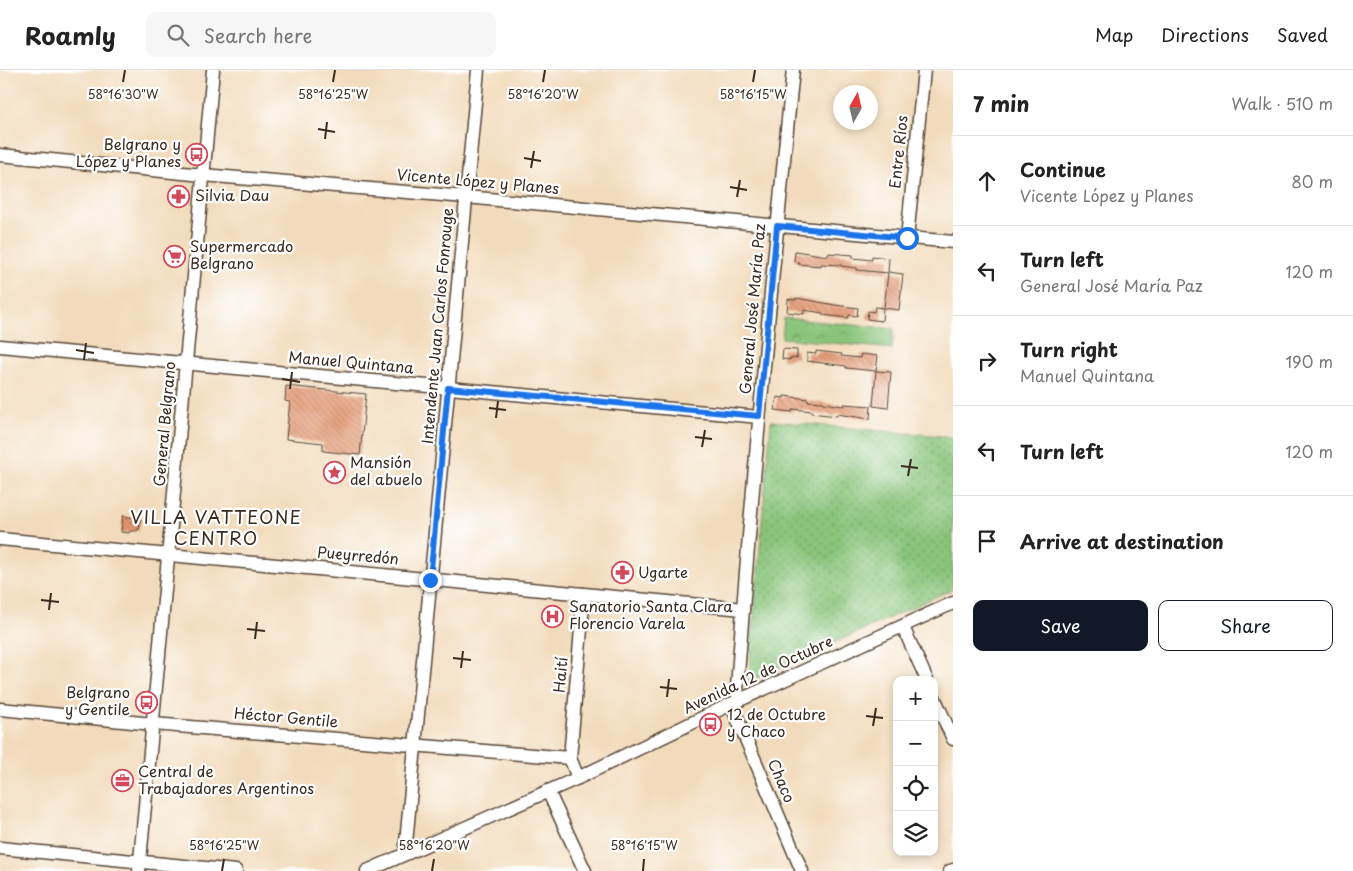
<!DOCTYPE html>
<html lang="en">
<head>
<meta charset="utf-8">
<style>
	body { margin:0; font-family:"Playpen Sans",sans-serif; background:#f6f6f6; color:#222 }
	.controls { position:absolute; right:15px; bottom:15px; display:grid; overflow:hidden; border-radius:10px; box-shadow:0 2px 8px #0003 }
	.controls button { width:45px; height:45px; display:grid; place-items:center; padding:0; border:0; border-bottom:1px solid #e0e0e0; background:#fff; color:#222; font:25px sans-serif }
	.compass { position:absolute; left:833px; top:15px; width:45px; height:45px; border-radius:50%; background:#fff; box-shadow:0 2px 8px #0003; rotate:8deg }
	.stop { position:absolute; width:15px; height:15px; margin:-11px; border:4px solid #1a73e8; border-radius:50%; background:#fff }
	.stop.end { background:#1a73e8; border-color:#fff; box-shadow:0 1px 5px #0008 }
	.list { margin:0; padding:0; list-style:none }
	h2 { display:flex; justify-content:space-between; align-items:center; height:65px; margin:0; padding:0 20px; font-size:21px }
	h2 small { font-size:16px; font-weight:400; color:#767676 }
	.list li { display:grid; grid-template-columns:32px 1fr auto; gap:15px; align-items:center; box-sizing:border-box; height:90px; padding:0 20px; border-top:1px solid #e0e0e0 }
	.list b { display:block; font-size:19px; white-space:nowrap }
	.list p { margin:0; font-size:16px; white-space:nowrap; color:#767676 }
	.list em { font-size:16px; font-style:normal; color:#767676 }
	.actions { display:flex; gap:10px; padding:15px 20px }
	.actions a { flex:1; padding:11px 0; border:1px solid #111827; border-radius:10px; text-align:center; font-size:18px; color:#111827 }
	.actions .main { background:#111827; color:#fff }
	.icon { flex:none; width:28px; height:28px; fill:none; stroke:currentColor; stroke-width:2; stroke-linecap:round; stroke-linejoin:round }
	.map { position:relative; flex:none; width:953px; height:801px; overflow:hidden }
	header { display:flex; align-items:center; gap:30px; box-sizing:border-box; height:70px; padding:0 25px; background:#fff; border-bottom:1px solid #e0e0e0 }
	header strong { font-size:24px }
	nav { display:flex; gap:28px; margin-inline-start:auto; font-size:18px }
	.search { width:350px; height:45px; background:#f6f6f6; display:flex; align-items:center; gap:12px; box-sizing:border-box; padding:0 18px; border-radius:10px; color:#767676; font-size:19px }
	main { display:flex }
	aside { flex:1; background:#fff }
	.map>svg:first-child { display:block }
</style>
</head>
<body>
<header>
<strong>Roamly</strong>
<div class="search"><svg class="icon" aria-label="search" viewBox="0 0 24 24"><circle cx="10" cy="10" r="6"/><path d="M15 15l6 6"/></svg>Search here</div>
<nav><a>Map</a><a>Directions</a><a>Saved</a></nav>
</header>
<main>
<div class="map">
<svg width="953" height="801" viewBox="0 0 953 801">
	<defs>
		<pattern id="grass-dots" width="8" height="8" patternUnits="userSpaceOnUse" patternTransform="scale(1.25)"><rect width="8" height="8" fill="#89c47a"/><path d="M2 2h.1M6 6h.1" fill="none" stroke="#719f63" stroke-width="1.8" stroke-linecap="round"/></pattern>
		<pattern id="park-crowns" width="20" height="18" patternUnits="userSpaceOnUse" patternTransform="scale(1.25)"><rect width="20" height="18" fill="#89c47a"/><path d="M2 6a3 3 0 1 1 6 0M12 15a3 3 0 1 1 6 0" fill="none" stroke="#719f63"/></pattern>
		<pattern id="building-back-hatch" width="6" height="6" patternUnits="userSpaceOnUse" patternTransform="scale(1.25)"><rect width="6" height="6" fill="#e4976f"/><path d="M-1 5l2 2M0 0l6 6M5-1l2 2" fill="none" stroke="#ba7b5b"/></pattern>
	</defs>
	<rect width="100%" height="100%" fill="#fff"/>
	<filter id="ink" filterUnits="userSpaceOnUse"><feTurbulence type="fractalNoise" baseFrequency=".02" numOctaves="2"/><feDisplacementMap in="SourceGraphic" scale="10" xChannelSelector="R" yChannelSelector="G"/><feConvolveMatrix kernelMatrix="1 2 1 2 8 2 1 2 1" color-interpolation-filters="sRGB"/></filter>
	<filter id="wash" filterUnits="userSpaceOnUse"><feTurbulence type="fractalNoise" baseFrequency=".0096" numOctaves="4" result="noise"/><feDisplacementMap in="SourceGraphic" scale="20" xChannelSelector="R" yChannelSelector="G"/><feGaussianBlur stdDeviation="1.12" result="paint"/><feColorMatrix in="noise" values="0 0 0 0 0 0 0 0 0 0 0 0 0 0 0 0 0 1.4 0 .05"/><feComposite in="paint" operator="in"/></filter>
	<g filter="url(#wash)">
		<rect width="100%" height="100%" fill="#f2dbbc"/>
		<path fill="url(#grass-dots)" stroke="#62774c" d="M771,351L953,367V519L748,612Z"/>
		<path fill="url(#park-crowns)" stroke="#62774c" d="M784,248L894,259L892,279L782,268Z"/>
		<g id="blocks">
			<g fill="url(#building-back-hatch)">
				<path d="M795,181L828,186V183L853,185V188L872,190V186L889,188L888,202L903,204L899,240L884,238L888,203L857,200V198L841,196V195L821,194V196L798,194L799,192L794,191Z"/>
				<path d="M796,228L835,235L858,238L857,246L849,245L848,248L823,245V243L804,240V244L787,242L788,229L796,230Z"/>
				<path d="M875,237L883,238L882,251L867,249L868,241L874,242Z"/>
				<path d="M783,279L797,280V288H790V290L782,289Z"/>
				<path d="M816,281L842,284L841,286L860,288L861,284L878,286L876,301L891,302L888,338L873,336L876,301L846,298V296L807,291V283L816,284Z"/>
				<path d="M286,316L366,324L360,385L323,381V373L286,369L290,332L285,331Z"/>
				<path d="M784,326L808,329V331L823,332V333L844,336V334L871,336L870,349L837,344V346L811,343L812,341L793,339L792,342L775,340L777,327L784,328Z"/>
				<path d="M123,446L141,449L139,459L136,461H130L129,463L121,462Z"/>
			</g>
		</g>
	</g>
	<g filter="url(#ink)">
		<use href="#blocks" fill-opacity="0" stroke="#564536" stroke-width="1"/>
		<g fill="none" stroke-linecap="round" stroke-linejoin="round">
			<defs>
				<g id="minor">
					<path d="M0,85L203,105L466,127L953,172"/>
					<path d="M907,168L924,0"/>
					<path d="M0,276L759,347"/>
					<path d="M0,469L743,539"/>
					<path d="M903,557L927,610"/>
					<path d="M934,627L953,669"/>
					<path d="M739,631L737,618C752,412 772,206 793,0"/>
					<path d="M731,634L802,801"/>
					<path d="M0,639L153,654L570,688"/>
					<path d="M578,708L570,688L584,524"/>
					<path d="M548,721L585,801"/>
					<path d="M0,778L236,801"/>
					<path d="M405,784L478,0"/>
					<path d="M139,801L213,0"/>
					<path d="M367,801L578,708L731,634L953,533"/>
					<path d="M950,801L953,800"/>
				</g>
			</defs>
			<use href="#minor" stroke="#564536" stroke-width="15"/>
			<use href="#minor" stroke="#fff" stroke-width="12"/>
		</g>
	</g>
	<g fill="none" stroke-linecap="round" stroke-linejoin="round" filter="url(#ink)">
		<path stroke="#1a73e8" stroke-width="6" d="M430,510L448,318L759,346L777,156L907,168"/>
	</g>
	<path fill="none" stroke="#3b2a1e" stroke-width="2" d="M123,12L125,0M333,12L335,0M543,12L545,0M753,12L755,0M318,59L335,62M325,69L327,52M524,88L541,91M531,98L534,81M730,117L747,120M737,127L740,110M76,280L94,283M84,290L86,273M282,309L300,312M290,319L292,302M489,338L506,340M496,348L498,331M695,367L712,369M702,377L705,360M901,396L918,398M908,406L911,389M41,530L59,532M49,540L51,523M247,559L265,561M255,569L257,552M453,588L471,590M461,598L463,581M660,617L677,619M667,627L669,609M866,646L883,648M873,656L876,638M222,801L224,789M432,801L434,789M643,801L644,789"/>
	<defs>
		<symbol id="bus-ring" viewBox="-11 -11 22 22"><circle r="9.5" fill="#fff" stroke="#d1495b" stroke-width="1.5"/><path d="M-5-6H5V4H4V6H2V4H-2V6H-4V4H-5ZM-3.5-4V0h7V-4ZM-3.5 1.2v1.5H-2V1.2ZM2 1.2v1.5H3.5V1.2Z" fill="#d1495b"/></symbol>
		<symbol id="pharmacy-ring" viewBox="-11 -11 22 22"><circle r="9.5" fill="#fff" stroke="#d1495b" stroke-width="1.5"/><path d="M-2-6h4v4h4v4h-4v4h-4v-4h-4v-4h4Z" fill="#d1495b"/></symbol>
		<symbol id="supermarket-ring" viewBox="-11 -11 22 22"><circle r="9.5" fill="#fff" stroke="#d1495b" stroke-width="1.5"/><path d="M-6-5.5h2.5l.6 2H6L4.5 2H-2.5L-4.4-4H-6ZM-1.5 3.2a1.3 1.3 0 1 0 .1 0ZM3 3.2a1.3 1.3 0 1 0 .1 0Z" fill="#d1495b"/></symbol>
		<symbol id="sight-ring" viewBox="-11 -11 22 22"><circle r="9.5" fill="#fff" stroke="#d1495b" stroke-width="1.5"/><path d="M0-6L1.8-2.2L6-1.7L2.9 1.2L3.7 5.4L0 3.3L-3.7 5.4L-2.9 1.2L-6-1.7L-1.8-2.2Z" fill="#d1495b"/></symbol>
		<symbol id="hospital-ring" viewBox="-11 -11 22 22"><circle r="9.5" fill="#fff" stroke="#d1495b" stroke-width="1.5"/><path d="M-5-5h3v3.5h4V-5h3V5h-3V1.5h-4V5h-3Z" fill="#d1495b"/></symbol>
		<symbol id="office-ring" viewBox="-11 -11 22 22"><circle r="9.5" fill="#fff" stroke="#d1495b" stroke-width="1.5"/><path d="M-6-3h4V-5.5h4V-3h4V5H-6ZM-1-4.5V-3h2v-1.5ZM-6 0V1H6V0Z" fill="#d1495b"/></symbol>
	</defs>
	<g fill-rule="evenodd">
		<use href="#bus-ring" x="184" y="72" width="25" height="25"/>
		<use href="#pharmacy-ring" x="166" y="114" width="25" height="25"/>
		<use href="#supermarket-ring" x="162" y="174" width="25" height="25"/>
		<use href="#sight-ring" x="322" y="390" width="25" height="25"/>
		<use href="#pharmacy-ring" x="610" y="490" width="25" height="25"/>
		<use href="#hospital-ring" x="540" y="534" width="25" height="25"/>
		<use href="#bus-ring" x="134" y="620" width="25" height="25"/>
		<use href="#bus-ring" x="698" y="642" width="25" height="25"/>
		<use href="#office-ring" x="110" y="698" width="25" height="25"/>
	</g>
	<g text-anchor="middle" stroke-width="4.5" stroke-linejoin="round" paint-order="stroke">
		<g font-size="15" fill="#3b2a1e" stroke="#fff" text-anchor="start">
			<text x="181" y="80" text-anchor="end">Belgrano y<tspan x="181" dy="17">López y Planes</tspan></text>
			<text x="195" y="131">Silvia Dau</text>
			<text x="190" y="182">Supermercado<tspan x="190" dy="17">Belgrano</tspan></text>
			<text x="350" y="398">Mansión<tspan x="350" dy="17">del abuelo</tspan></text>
			<text x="638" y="508">Ugarte</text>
			<text x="569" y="542">Sanatorio Santa Clara<tspan x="569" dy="17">Florencio Varela</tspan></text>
			<text x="130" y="628" text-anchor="end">Belgrano<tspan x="130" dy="17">y Gentile</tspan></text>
			<text x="727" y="650">12 de Octubre<tspan x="727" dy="17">y Chaco</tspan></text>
			<text x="138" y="707">Central de<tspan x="138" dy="17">Trabajadores Argentinos</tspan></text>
		</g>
		<g font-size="15" fill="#3b2a1e" stroke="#fff">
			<text transform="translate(899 82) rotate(-84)" y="5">Entre Ríos</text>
			<text transform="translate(478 112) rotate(5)" y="5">Vicente López y Planes</text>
			<text transform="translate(753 239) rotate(-85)" y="5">General José María Paz</text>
			<text transform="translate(438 256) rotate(-85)" y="5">Intendente Juan Carlos Fonrouge</text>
			<text transform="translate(351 293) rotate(5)" y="5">Manuel Quintana</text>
			<text transform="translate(165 354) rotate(-85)" y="5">General Belgrano</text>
			<text transform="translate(358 486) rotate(5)" y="5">Pueyrredón</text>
			<text transform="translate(561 605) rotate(-85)" y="5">Haití</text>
			<text transform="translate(758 605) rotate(-25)" y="5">Avenida 12 de Octubre</text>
			<text transform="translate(286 648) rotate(5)" y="5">Héctor Gentile</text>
			<text transform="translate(781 711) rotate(67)" y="5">Chaco</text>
		</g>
		<g font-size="18" letter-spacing="1" fill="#3b2a1e" stroke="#fff">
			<text x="216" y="454">VILLA VATTEONE<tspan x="216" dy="21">CENTRO</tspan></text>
		</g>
	</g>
	<g font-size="12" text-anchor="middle" fill="#3b2a1e" stroke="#fff" stroke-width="4.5" stroke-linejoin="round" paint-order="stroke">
		<text x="123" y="29">58°16'30"W</text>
		<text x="333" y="29">58°16'25"W</text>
		<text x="543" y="29">58°16'20"W</text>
		<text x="753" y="29">58°16'15"W</text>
		<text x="224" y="780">58°16'25"W</text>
		<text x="434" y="780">58°16'20"W</text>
		<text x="644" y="780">58°16'15"W</text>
	</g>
</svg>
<div class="controls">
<button>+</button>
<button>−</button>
<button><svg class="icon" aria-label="locate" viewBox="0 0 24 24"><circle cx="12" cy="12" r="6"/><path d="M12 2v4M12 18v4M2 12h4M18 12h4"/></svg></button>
<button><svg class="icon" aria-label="layers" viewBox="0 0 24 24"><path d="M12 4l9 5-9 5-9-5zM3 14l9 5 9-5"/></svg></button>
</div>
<svg class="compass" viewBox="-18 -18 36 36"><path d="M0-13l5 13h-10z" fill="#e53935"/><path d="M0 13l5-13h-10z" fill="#767676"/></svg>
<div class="stop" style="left:907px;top:168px"></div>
<div class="stop end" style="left:430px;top:510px"></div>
</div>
<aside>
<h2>7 min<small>Walk · 510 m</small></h2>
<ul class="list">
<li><svg class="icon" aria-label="ahead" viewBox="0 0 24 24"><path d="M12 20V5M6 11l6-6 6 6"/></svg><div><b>Continue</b><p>Vicente López y Planes</p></div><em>80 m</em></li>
<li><svg class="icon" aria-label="left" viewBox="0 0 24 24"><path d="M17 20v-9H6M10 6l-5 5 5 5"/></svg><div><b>Turn left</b><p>General José María Paz</p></div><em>120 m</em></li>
<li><svg class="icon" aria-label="right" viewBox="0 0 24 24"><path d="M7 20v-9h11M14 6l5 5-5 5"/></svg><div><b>Turn right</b><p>Manuel Quintana</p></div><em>190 m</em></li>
<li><svg class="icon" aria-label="left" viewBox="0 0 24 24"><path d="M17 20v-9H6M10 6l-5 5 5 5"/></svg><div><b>Turn left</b></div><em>120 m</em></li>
<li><svg class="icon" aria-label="arrive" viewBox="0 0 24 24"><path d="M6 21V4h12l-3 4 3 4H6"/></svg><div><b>Arrive at destination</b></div></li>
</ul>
<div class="actions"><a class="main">Save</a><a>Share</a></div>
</aside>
</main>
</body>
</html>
